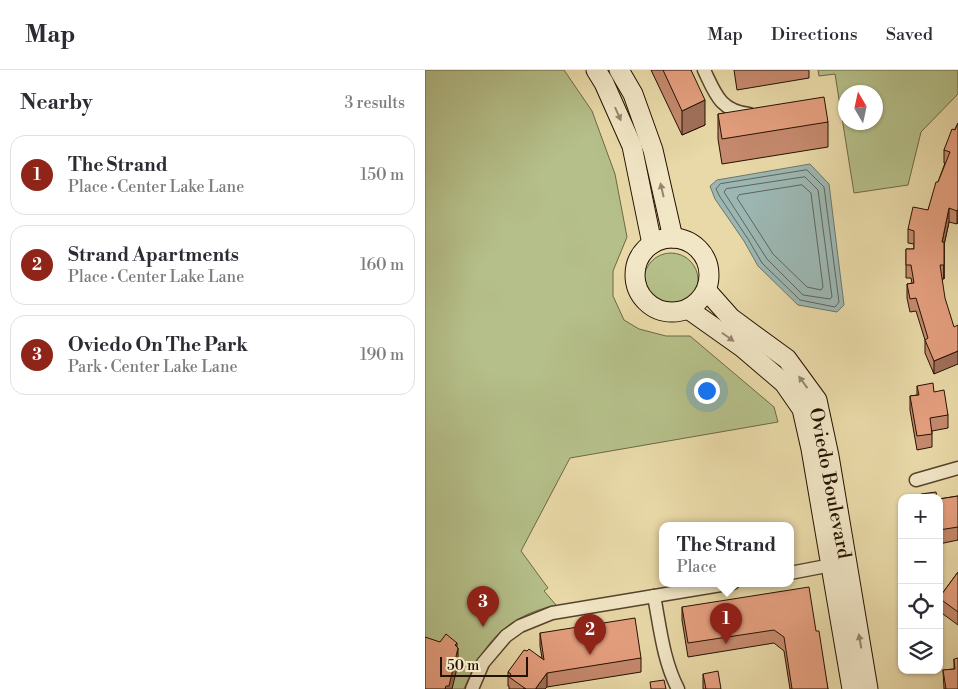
<!DOCTYPE html>
<html lang="en">
<head>
<meta charset="utf-8">
<style>
	body { margin:0; font-family:"Libre Bodoni",serif; background:#f2f2f3; color:#2b2b33 }
	.controls { position:absolute; right:15px; bottom:15px; display:grid; overflow:hidden; border-radius:10px; box-shadow:0 1px 4px #0004 }
	.controls button { width:45px; height:45px; display:grid; place-items:center; padding:0; border:0; border-bottom:1px solid #e1e1e2; background:#fff; color:#2b2b33; font:25px sans-serif }
	.compass { position:absolute; left:413px; top:15px; width:45px; height:45px; border-radius:50%; background:#fff; box-shadow:0 1px 4px #0004; rotate:351deg }
	.scale { position:absolute; left:15px; bottom:12px; width:88px; box-sizing:border-box; padding-left:5px; border:2px solid #241100; border-top:0; font-size:14px; line-height:18px; white-space:nowrap; color:#241100; -webkit-text-stroke:4px #f1e6c6; paint-order:stroke }
	.you { position:absolute; left:281px; top:320px; width:18px; height:18px; margin:-12px; border:4px solid #fff; border-radius:50%; background:#1a73e8; box-shadow:0 0 0 8px #1a73e833 }
	.badge { display:grid; place-items:center; width:32px; height:32px; border-radius:50%; background:#8f2418; color:#fff; font-size:16px; font-weight:700 }
	.pin { position:absolute; translate:-50% -41px; filter:drop-shadow(0 1px 2px #0008) }
	.pin::after { content:''; position:absolute; top:26px; width:18px; height:15px; background:inherit; clip-path:polygon(0 0,100% 0,50% 100%) }
	.popup { position:absolute; left:234px; top:452px; width:135px; height:65px; box-sizing:border-box; display:grid; place-content:center; border-radius:10px; background:#fff; filter:drop-shadow(0 1px 4px #0005); font-size:16px; white-space:nowrap; color:#7c7c81 }
	.popup b { font-size:19px; color:#2b2b33 }
	.popup::after { content:''; position:absolute; left:50%; top:100%; margin-left:-10px; border:10px solid transparent; border-top-color:#fff }
	.list { margin:0; padding:0; list-style:none }
	h2 { display:flex; justify-content:space-between; align-items:center; height:65px; margin:0; padding:0 20px; font-size:21px }
	h2 small { font-size:16px; font-weight:400; color:#7c7c81 }
	.list li { display:grid; grid-template-columns:32px 1fr auto; gap:15px; align-items:center; box-sizing:border-box; height:80px; margin:0 10px 10px; padding:0 10px; border:1px solid #e1e1e2; border-radius:15px }
	.list b { display:block; font-size:19px; white-space:nowrap }
	.list p { margin:0; font-size:16px; white-space:nowrap; color:#7c7c81 }
	.list em { font-size:16px; font-style:normal; color:#7c7c81 }
	.icon { flex:none; width:28px; height:28px; fill:none; stroke:currentColor; stroke-width:2; stroke-linecap:round; stroke-linejoin:round }
	.map { position:relative; flex:none; width:533px; height:619px; overflow:hidden }
	header { display:flex; align-items:center; gap:30px; box-sizing:border-box; height:70px; padding:0 25px; background:#fff; border-bottom:1px solid #e1e1e2 }
	header strong { font-size:24px }
	nav { display:flex; gap:28px; margin-inline-start:auto; font-size:18px }
	main { display:flex }
	aside { flex:1; background:#fff }
	.map>svg:first-child { display:block }
</style>
</head>
<body>
<header>
<strong>Map</strong>
<nav><a>Map</a><a>Directions</a><a>Saved</a></nav>
</header>
<main>
<aside>
<h2>Nearby<small>3 results</small></h2>
<ul class="list">
<li><span class="badge">1</span><div><b>The Strand</b><p>Place · Center Lake Lane</p></div><em>150 m</em></li>
<li><span class="badge">2</span><div><b>Strand Apartments</b><p>Place · Center Lake Lane</p></div><em>160 m</em></li>
<li><span class="badge">3</span><div><b>Oviedo On The Park</b><p>Park · Center Lake Lane</p></div><em>190 m</em></li>
</ul>
</aside>
<div class="map">
<svg width="533" height="619" viewBox="0 0 533 619">
	<rect width="100%" height="100%" fill="#e9d9a8"/>
	<filter id="stains"><feTurbulence type="fractalNoise" baseFrequency=".004" numOctaves="4"/><feColorMatrix values="0 0 0 0 .2 0 0 0 0 .09 0 0 0 0 .02 0 0 0 .5 -.17"/></filter>
	<radialGradient id="worn" r=".72"><stop offset=".6" stop-color="#630" stop-opacity="0"/><stop offset="1" stop-color="#630" stop-opacity=".3"/></radialGradient>
	<g fill="#b5bf89" stroke="#6c6844" fill-rule="evenodd">
		<path d="M0,0H139L167,41L190,104L202,167L188,201V226L199,250L214,259L241,266H265L349,337L353,352L145,388L96,481L123,518L119,521L131,535C80,547 59,572 39,619H0Z"/>
		<path d="M393,0H533V24L496,62L483,115L429,123L410,4L394,6ZM420,22H450V52H420Z"/>
		<circle cx="246" cy="210" r="27"/>
	</g>
	<path fill="#9cb7b3" stroke="#6c756b" d="M385,94L404,114L419,235L412,242L373,235L333,196L319,171L290,129L285,116L292,110Z"/>
	<g fill="none" stroke-linecap="round" stroke-linejoin="round">
		<g stroke="#60645a" stroke-width="1">
			<path d="M382,100L399,117L414,232L410,237L375,230L337,193L323,169L295,127L291,119L295,114Z"/>
			<path d="M380,107L393,120L407,227L405,229L378,225L342,189L299,122L301,119Z"/>
			<path d="M377,115L386,123L398,217L396,220L382,217L348,184L312,128L314,125Z"/>
		</g>
		<defs>
			<g id="street">
				<path d="M279,0C290,23 295,41 324,44"/>
				<path d="M491,410L533,398"/>
				<path d="M365,503L412,494"/>
				<path d="M229,526C235,557 238,590 253,619"/>
				<path d="M47,619L58,593L81,566L95,556L127,543L308,513"/>
			</g>
			<g id="secondary">
				<path d="M171,0L179,13L207,76L227,174"/>
				<path d="M194,0L208,24L228,80L248,168"/>
				<circle cx="247" cy="205" r="37"/>
				<path d="M282,221L306,248L362,289L392,330L404,386L443,619"/>
				<path d="M263,239L318,278L359,313L377,339L386,379L427,619"/>
			</g>
		</defs>
		<use href="#street" stroke="#55432a" stroke-width="15"/>
		<use href="#secondary" stroke="#241100" stroke-width="21"/>
		<use href="#street" stroke="#f1e6c6" stroke-width="12"/>
		<use href="#secondary" stroke="#f1e6c6" stroke-width="19"/>
	</g>
	<g fill="#c5896d" stroke="#241100">
		<path d="M226,0H266L280,55L257,65Z"/>
		<path d="M309,0H384V8L312,20Z"/>
		<path d="M293,44L403,52V77L297,94L293,69Z"/>
		<path d="M533,53V152L532,154L524,152L519,175V209H517L509,304L500,283V270L491,241L485,242L482,228V214L487,213L486,208H481V179H489V174L483,173V159L503,140L513,112L520,93H519V80Z"/>
		<path d="M492,316L509,322L523,345V358L507,361V377L492,380L485,340V326L492,325Z"/>
		<path d="M533,426V470L514,474V429Z"/>
		<path d="M533,502V555L514,541V528Z"/>
		<path d="M257,537L391,561L403,619H365L359,581L349,573L263,587L257,550Z"/>
		<path d="M115,563L216,588V602L122,617L120,619H84V616H83V602L102,581L117,588L115,576Z"/>
		<path d="M529,589L533,619H519L518,600L529,599Z"/>
		<path d="M278,604L296,619H278Z"/>
	</g>
	<g fill="#a06f59" stroke="#241100">
		<path d="M280,30V55L257,65V41Z"/>
		<path d="M524,138V152L519,175V209V175L517,172Z"/>
		<path d="M533,139V152L532,154V141Z"/>
		<path d="M533,281V294L509,304V291Z"/>
		<path d="M32,573V583L33,578V594L27,619H20L30,575Z"/>
		<path d="M122,603V617L120,619H111V618Z"/>
	</g>
	<g fill="#e59f7f" stroke="#241100">
		<path d="M238,0H266L280,30L257,41Z"/>
		<path d="M399,27L403,52L297,69L293,44Z"/>
		<path d="M533,53V139L532,141L524,138L517,172H519V195H515L520,228L529,257L533,255V281L509,291L500,270L503,268L491,228L485,229L482,214L489,213L486,195H481V179H489V161L483,159L488,137L503,140L511,112H513L525,82L519,80L527,59L530,60Z"/>
		<path d="M508,313L509,322L519,320L523,345L505,348L507,364L492,366L485,326L494,325L492,316Z"/>
		<path d="M511,422L512,428H497L496,424Z"/>
		<path d="M533,426V457L514,460V429Z"/>
		<path d="M533,502V542L514,528Z"/>
		<path d="M384,517L391,561H394L403,619H367L359,567L349,560L263,573L257,537Z"/>
		<path d="M210,548L216,588L122,603L111,618V619H98H101L84,607L86,604L83,602L99,580L102,581L104,579L119,590L115,563Z"/>
		<path d="M21,564L32,573L30,575L33,578L24,616H21L20,619H0V567L15,572Z"/>
		<path d="M533,588V619H521L518,600L530,599L529,589Z"/>
		<path d="M293,601L296,619H281L278,604Z"/>
		<path d="M239,610L241,619H226L225,612Z"/>
	</g>
	<defs><path id="oneway-solid" d="M-6-.8H1V-3.2L6.5 0L1 3.2V.8H-6Z" transform="scale(1.25)"/></defs>
	<g fill="#95866d">
		<use href="#oneway-solid" transform="translate(193 44) rotate(66)"/>
		<use href="#oneway-solid" transform="translate(237 120) rotate(-103)"/>
		<use href="#oneway-solid" transform="translate(303 267) rotate(35)"/>
		<use href="#oneway-solid" transform="translate(378 312) rotate(-126)"/>
		<use href="#oneway-solid" transform="translate(435 571) rotate(-100)"/>
	</g>
	<g text-anchor="middle" stroke-width="4" stroke-linejoin="round" paint-order="stroke">
		<g font-size="19" fill="#241100" stroke="#f1e6c6">
			<text transform="translate(406 413) rotate(79)" y="7">Oviedo Boulevard</text>
		</g>
	</g>
	<rect width="100%" height="100%" filter="url(#stains)"/>
	<rect width="100%" height="100%" fill="url(#worn)"/>
</svg>
<div class="controls">
<button>+</button>
<button>−</button>
<button><svg class="icon" aria-label="locate" viewBox="0 0 24 24"><circle cx="12" cy="12" r="6"/><path d="M12 2v4M12 18v4M2 12h4M18 12h4"/></svg></button>
<button><svg class="icon" aria-label="layers" viewBox="0 0 24 24"><path d="M12 4l9 5-9 5-9-5zM3 14l9 5 9-5"/></svg></button>
</div>
<svg class="compass" viewBox="-18 -18 36 36"><path d="M0-13l5 13h-10z" fill="#e53935"/><path d="M0 13l5-13h-10z" fill="#7c7c81"/></svg>
<div class="scale">50 m</div>
<div class="you"></div>
<div class="pin badge" style="left:301px;top:574px">1</div>
<div class="popup"><b>The Strand</b>Place</div>
<div class="pin badge" style="left:165px;top:585px">2</div>
<div class="pin badge" style="left:58px;top:557px">3</div>
</div>
</main>
</body>
</html>
